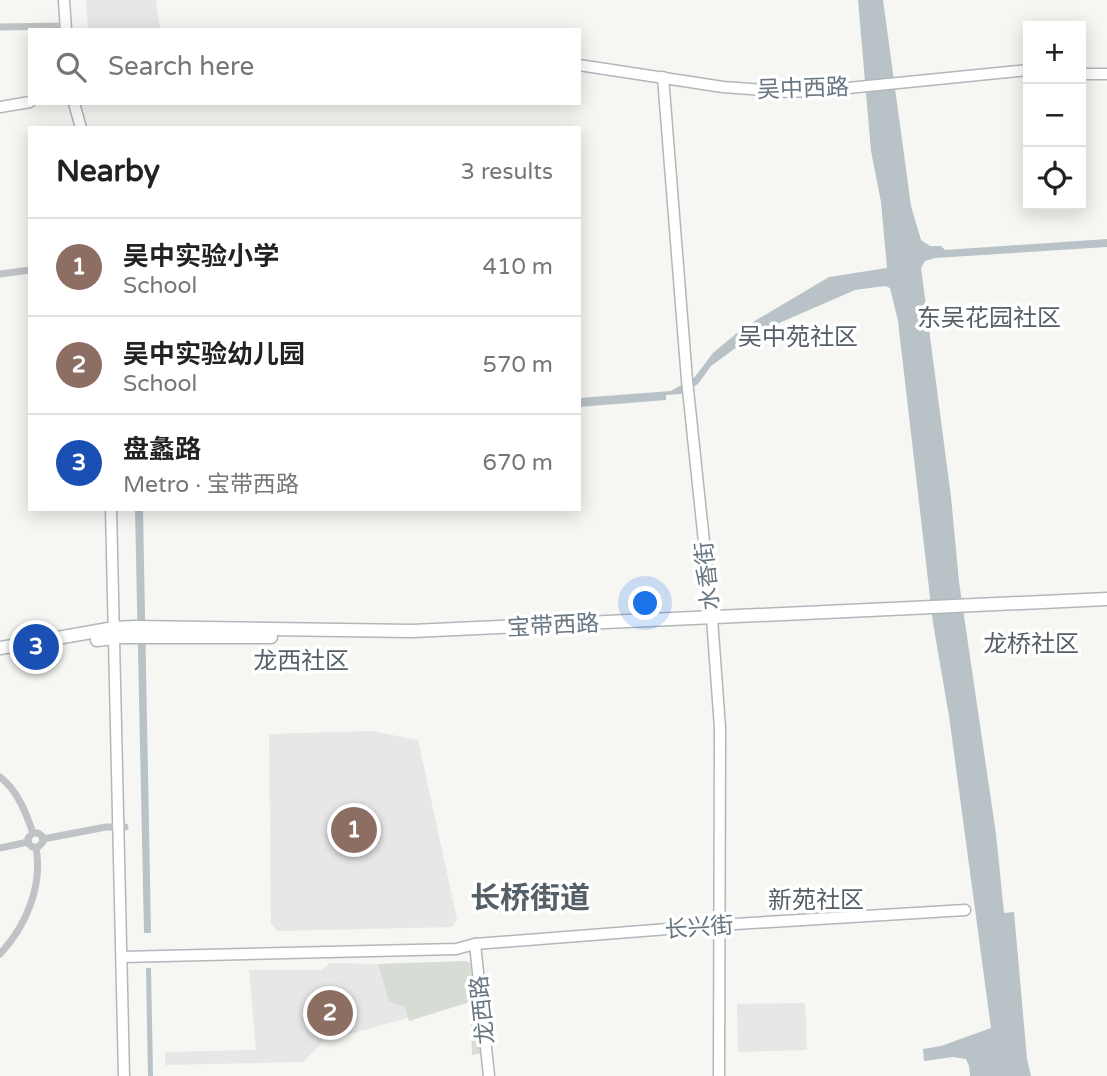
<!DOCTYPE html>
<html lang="en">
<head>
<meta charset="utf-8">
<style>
	body { margin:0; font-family:"Varela Round","Noto Sans SC",sans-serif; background:#f6f6f6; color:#222 }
	.controls { position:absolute; right:21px; top:21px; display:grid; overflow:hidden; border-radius:0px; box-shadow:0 4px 18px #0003 }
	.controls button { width:63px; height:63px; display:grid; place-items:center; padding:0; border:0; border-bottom:2px solid #e0e0e0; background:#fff; color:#222; font:35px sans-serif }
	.you { position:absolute; left:646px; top:604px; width:24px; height:24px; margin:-18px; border:5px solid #fff; border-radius:50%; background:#1a73e8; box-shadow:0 0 0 10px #1a73e833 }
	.badge { display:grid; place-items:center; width:46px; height:46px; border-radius:50%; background:#ea580c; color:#fff; font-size:23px; font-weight:700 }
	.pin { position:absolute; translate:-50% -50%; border:4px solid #fff; box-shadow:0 2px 7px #0006 }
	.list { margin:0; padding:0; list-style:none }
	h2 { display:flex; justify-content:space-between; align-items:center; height:91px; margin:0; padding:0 28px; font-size:30px }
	h2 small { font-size:23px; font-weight:400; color:#767676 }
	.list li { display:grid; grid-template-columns:46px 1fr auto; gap:21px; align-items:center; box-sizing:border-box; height:98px; padding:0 28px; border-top:2px solid #e0e0e0 }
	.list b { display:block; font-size:26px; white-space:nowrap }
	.list p { margin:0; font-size:23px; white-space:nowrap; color:#767676 }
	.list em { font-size:23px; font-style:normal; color:#767676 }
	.icon { flex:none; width:38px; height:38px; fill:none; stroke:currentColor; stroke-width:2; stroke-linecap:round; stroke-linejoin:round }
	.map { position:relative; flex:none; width:1107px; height:1076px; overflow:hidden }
	.search { position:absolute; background:#fff; box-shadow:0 4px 18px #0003; left:28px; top:28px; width:553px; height:77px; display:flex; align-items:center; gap:18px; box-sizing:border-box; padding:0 24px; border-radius:0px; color:#767676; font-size:26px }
	.panel { position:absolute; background:#fff; box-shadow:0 4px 18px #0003; left:28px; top:126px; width:553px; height:385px; border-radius:0px }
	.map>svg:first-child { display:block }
</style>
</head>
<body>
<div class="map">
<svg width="1107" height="1076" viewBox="0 0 1107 1076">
	<rect width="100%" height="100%" fill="#f6f6f3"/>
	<g fill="#e6e7e6">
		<path d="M86,0H156L160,30H88Z"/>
		<path d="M371,731L418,740L457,919L452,927L278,931L271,924L269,734Z"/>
		<path d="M330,963L378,964L389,1002L405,1007L408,1018L324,1041L303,1062L165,1065V1052L256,1050L249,970H321Z"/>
		<path d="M805,1003L807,1050L738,1052L737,1004Z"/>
	</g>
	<path fill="#d7dcd4" d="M466,961L470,963L483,1050L482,1053L472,1055L470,1002L409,1021L405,1007L389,1002L378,964Z"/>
	<g fill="#b8c2c7">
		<path d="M858,0H883L911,206L921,240L930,246H941L945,250L1107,239V247L935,258L925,261L921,268L951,497L959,582L996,834L1004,913L1014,912L1027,1059L1031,1076H970L969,1066L966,1059L953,1057L924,1061L923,1049L941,1046L991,1028L949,716L933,623L898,321L890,288L885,286L855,290L756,333L711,366L698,384L681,394L666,395V400L579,407V398L671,391L694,378L713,353L743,328L829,277L887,268L881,202L871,151Z"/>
		<path d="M135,509H143L151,933H144Z"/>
		<path d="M146,968H151L153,1076H148Z"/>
	</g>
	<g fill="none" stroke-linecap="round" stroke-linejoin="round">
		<defs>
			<g id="secondary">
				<path d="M64,0L66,30"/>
				<path d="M579,65L723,87L789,92L828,90L1028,70"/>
				<path d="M1081,74H1107"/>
				<path d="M663,77L687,380L712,618L720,728L719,1076"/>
				<path d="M74,103L81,128"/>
				<path d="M0,107L30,102"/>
				<path d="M111,509L124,1076"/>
				<path d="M475,944L489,1076"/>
				<path d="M122,957L456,949L475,944L719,925L965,910"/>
			</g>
			<g id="primary">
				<path d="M97,640L121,637H271"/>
				<path d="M0,648L114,628L135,627L412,631L1107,599"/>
			</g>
		</defs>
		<use href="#secondary" stroke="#b2b7ba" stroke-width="13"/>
		<use href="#primary" stroke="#b3b7ba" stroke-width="15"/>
		<g stroke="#bfc3c6" stroke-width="7">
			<path d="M0,27L65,26"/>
			<path d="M0,274L30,270"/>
			<path d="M0,777C18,791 26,813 33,833L28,838L29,844L32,847H38L43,842L42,836L38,833H33"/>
			<path d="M43,839L106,827H125"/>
			<path d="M0,848L28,842"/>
			<path d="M0,954C26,926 43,886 36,848"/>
		</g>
		<use href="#secondary" stroke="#fff" stroke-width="10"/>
		<use href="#primary" stroke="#fff" stroke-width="12"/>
	</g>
	<g text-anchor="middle" stroke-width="7" stroke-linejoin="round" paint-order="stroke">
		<g font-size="23" fill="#677681" stroke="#fff">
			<text transform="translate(803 88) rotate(-2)" y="8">吴中西路</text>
			<text transform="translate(707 576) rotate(-96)" y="8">水香街</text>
			<text transform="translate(553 625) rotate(-3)" y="8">宝带西路</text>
			<text transform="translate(699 927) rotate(-4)" y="8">长兴街</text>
			<text transform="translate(482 1010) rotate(-96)" y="8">龙西路</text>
		</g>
		<g font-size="24" fill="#555f67" stroke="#fff">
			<text x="989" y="326">东吴花园社区</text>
			<text x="798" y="345">吴中苑社区</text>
			<text x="1031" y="652">龙桥社区</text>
			<text x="301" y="669">龙西社区</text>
			<text x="816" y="908">新苑社区</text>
		</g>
		<g font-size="30" font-weight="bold" fill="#555f67" stroke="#fff">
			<text x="530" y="908">长桥街道</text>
		</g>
	</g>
</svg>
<div class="controls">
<button>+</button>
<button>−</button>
<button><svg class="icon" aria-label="locate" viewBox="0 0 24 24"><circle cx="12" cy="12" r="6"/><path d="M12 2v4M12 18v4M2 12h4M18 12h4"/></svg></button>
</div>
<div class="you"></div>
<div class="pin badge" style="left:354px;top:830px;background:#8d6e63">1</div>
<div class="pin badge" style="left:330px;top:1013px;background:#8d6e63">2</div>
<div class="pin badge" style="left:36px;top:647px;background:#1a4fb4">3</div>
<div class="search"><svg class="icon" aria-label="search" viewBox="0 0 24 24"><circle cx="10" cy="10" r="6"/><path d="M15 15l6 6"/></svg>Search here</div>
<section class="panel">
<h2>Nearby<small>3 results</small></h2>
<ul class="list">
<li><span class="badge" style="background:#8d6e63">1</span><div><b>吴中实验小学</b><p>School</p></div><em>410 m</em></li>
<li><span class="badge" style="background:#8d6e63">2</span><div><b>吴中实验幼儿园</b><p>School</p></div><em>570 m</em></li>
<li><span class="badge" style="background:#1a4fb4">3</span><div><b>盘蠡路</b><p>Metro · 宝带西路</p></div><em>670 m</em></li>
</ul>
</section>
</div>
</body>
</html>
